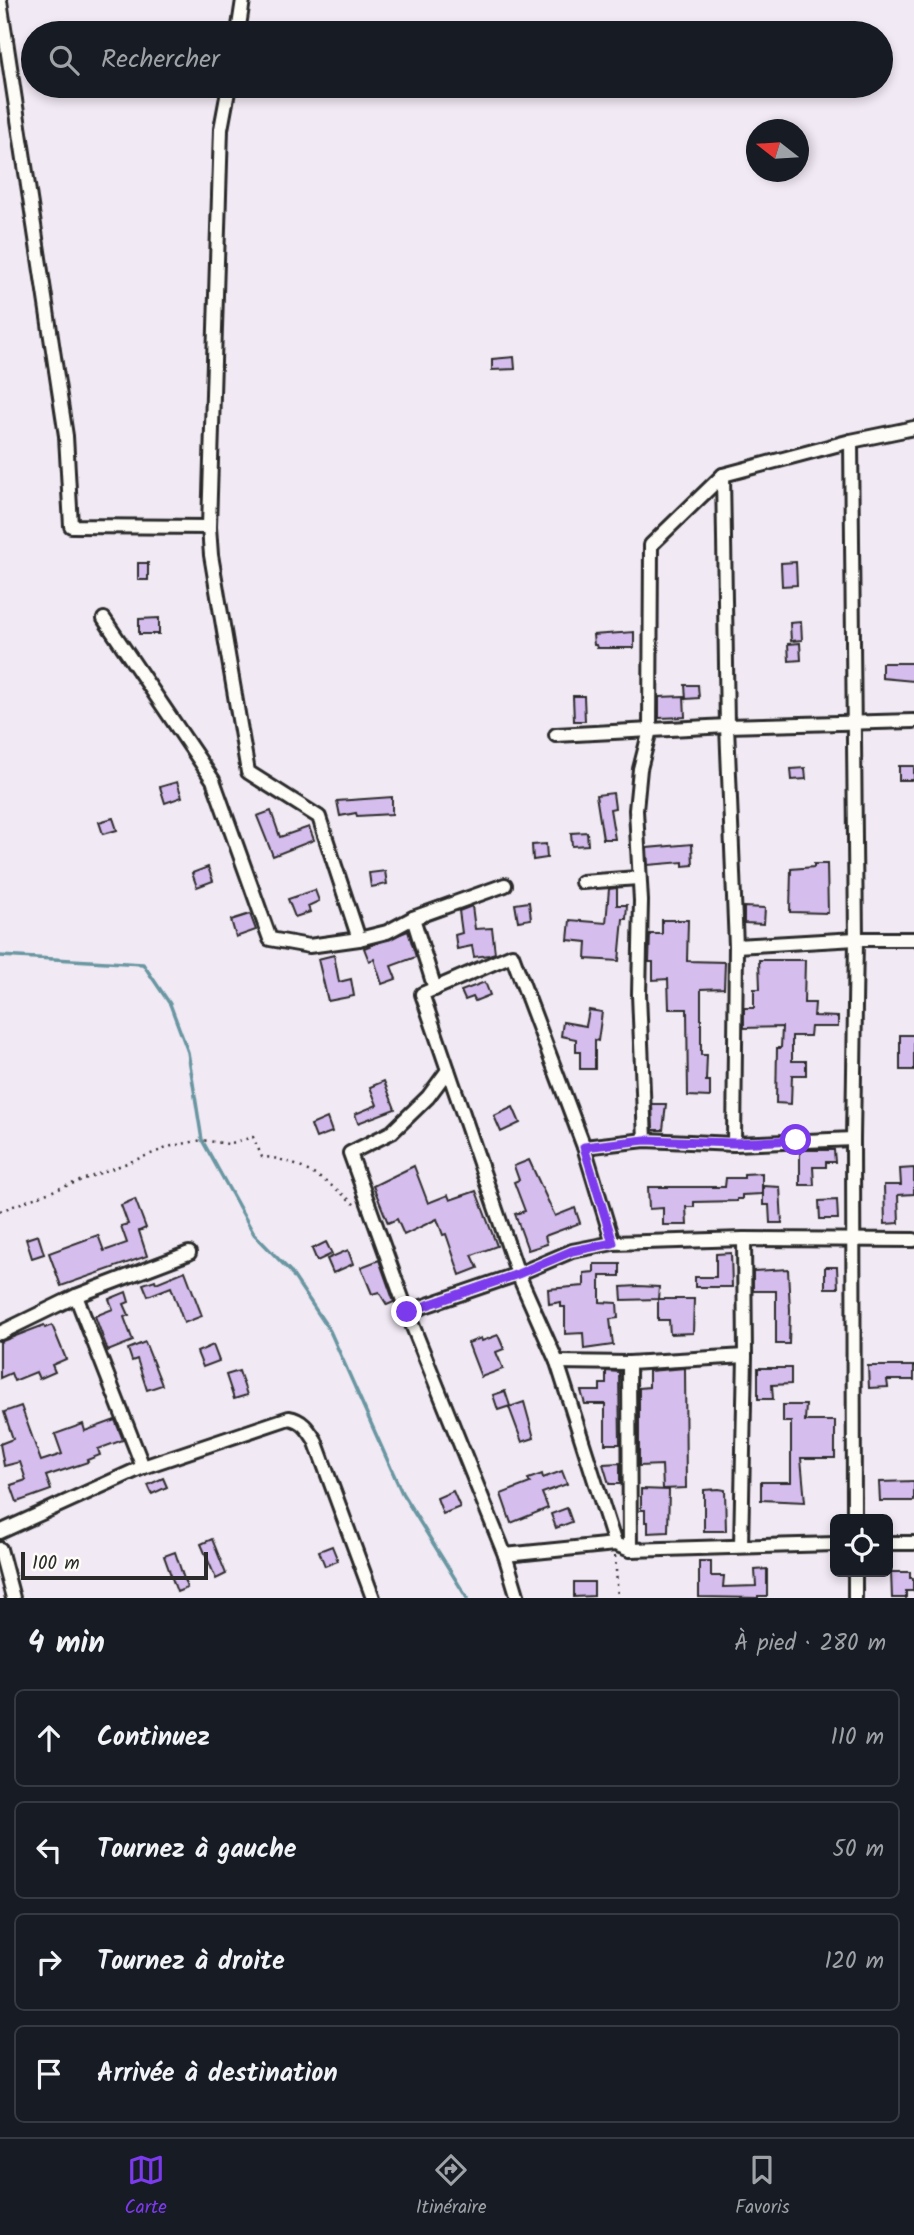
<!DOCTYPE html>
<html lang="fr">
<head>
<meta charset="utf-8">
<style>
	body { margin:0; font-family:Kalam,sans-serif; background:#242831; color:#f1f3f6 }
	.controls { position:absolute; right:21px; bottom:21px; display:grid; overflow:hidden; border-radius:10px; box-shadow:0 4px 10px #0003 }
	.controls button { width:63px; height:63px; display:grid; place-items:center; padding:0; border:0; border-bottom:2px solid #363941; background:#171b24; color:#f1f3f6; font:35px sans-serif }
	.compass { position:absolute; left:746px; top:119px; width:63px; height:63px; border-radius:50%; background:#171b24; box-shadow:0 4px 10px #0003; rotate:287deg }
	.scale { position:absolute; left:21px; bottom:18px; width:187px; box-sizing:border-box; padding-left:7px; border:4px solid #2b2b2b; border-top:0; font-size:19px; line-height:24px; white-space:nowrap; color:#2b2b2b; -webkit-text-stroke:5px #fdfcf7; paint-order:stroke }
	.stop { position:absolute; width:21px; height:21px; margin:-16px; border:5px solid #7c3aed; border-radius:50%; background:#fff }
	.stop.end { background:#7c3aed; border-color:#fff; box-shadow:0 2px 7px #0008 }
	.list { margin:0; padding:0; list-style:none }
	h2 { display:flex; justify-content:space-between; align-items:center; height:91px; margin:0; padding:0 28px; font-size:30px }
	h2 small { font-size:23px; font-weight:400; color:#9ea1a6 }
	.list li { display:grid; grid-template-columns:46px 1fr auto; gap:21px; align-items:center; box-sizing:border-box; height:98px; margin:0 14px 14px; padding:0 14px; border:2px solid #363941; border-radius:10px }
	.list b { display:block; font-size:26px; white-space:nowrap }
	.list em { font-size:23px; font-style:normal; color:#9ea1a6 }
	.icon { flex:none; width:38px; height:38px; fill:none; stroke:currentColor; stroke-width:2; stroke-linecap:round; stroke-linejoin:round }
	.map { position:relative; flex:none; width:914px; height:1598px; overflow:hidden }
	.search { position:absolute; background:#171b24; box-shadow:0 4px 10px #0003; left:21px; right:21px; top:21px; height:77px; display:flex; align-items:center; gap:18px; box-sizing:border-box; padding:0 24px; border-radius:38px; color:#9ea1a6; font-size:26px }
	.sheet { height:539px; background:#171b24 }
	nav { display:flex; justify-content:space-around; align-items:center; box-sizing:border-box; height:98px; border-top:2px solid #363941; background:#171b24; font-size:19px; color:#9ea1a6 }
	nav a { display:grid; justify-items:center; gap:4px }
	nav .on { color:#7c3aed }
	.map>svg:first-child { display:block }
</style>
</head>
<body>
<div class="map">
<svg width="914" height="1598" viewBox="0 0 914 1598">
	<rect width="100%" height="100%" fill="#f1e9f4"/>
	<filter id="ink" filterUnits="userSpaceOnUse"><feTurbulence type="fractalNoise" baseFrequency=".0143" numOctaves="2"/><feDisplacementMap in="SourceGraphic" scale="14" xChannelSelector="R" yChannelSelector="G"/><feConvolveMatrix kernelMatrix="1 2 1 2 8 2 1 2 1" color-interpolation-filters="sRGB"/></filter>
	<g filter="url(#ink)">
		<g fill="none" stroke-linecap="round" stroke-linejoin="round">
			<path stroke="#6896a1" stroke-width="3.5" d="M0,956L143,964L170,1004L188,1052L202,1140L254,1234L290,1271L330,1331L402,1493L467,1598"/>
		</g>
		<g fill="#d5bded" stroke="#2b2b2b" stroke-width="2">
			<path d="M514,357L515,369L492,370V359Z"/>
			<path d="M796,562L797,585L782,586L781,563Z"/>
			<rect x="138" y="563" width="10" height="17"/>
			<path d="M159,618V634H139V619Z"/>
			<path d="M801,622L802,640L791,641L790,623Z"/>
			<path d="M634,632V648H597L596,645H594L593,635Z"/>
			<path d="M800,643L801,660L789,661L788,644Z"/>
			<path d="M882,663H914L913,681L882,678Z"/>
			<path d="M685,685H698L699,698L686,699Z"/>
			<path d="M573,696H584L585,721H574Z"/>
			<path d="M684,696L685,717L659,718V697Z"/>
			<rect x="899" y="766" width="15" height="14"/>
			<path d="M805,768L806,779L792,780L791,769Z"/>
			<path d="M177,782L182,797L165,803L160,787Z"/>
			<path d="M613,793L615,808L610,809L615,839H603L596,795Z"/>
			<path d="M392,797V814L357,816L356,813L340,816L337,801Z"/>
			<path d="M271,811L280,837L309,827L314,840L273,856L257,816Z"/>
			<path d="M113,818L117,830L103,834L99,822Z"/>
			<path d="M587,832L588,845L572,846L571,833Z"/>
			<path d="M546,844L547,858L533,860L532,845Z"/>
			<path d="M692,844L693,865L683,866V862L648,865L647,848Z"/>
			<path d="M814,864H827L828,913L790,912L791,869L814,867Z"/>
			<path d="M208,867L213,881L197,887L192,873Z"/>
			<path d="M385,871L387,884L371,887L369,873Z"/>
			<path d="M617,888V905H627L626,919H623L619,961L586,959L587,942L568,940L570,920L606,923L609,889Z"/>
			<path d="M315,890L319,901L308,906L310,912L295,917L288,899Z"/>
			<path d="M529,902L531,919L518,921L515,904Z"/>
			<path d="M472,906L475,929L492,928L495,953L489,955L474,957L472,946L457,949L455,935L462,933L459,911Z"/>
			<path d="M744,907L765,908L764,924L744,923Z"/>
			<path d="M250,914L256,930L236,937L231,920Z"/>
			<path d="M662,920H688L687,961L725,962L724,988L701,989V1055H707L706,1081H710V1097L688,1096L687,1009H669L668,979L653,980V962H649L650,934H662Z"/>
			<path d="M408,931L416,957L391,966L396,979L382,984L374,959L369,961L364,948Z"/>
			<path d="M334,955L339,982L351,979L354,996L328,1001L318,959Z"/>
			<path d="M759,960H805L804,1003H815L814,1016L838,1017V1027H811L810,1036H792V1061H806V1075H792L791,1104L776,1103L777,1048H781L782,1027L744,1028V1008H754V989H760Z"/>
			<path d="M485,982L490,995L475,1001L473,997L465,1000L461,991Z"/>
			<path d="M589,1010L602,1012L598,1041L595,1040V1069H580V1052H576V1039L561,1036L563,1022L586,1026Z"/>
			<rect x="900" y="1035" width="14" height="35"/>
			<path d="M384,1081L395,1109L358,1123L355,1114L377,1105L370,1087Z"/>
			<path d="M652,1104H666L663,1130H653Z"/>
			<path d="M513,1107L520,1123L501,1132L494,1116Z"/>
			<path d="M327,1118L332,1132L316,1138L311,1125Z"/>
			<path d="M800,1150H834L835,1162H826V1167H813L814,1185H800Z"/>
			<path d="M529,1160L555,1216L575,1208L580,1223L545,1236L547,1244L528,1250L515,1214L525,1211L514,1182L519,1180L514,1166Z"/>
			<path d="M414,1166L428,1203L448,1195L450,1200L476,1191L497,1246L472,1255L478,1268L460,1275L446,1234L443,1235L437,1219L404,1235L397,1219L388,1223L373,1186Z"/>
			<path d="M914,1168V1194L898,1195L899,1223L885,1224L884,1185H901L900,1169Z"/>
			<path d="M762,1173V1194L742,1195V1199H737V1201L694,1202V1207H686L687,1225H663V1208L649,1209L648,1187H725L726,1178H744V1174Z"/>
			<path d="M763,1186L780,1187L782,1223H770L769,1205H763Z"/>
			<path d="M135,1199L146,1228L139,1231L147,1256L61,1286L49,1253L98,1235L104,1251L127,1243L121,1226L128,1224L121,1205Z"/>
			<path d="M837,1200L838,1219H820L819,1201Z"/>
			<path d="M38,1235L44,1254L32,1258L26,1239Z"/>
			<path d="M326,1242L332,1254L317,1261L312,1249Z"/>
			<path d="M348,1250L353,1264L333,1273L327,1259Z"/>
			<path d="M731,1253L732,1287H695V1277H716V1254Z"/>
			<path d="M379,1260L394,1302L387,1305L379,1292L372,1294L361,1267Z"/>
			<path d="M594,1264H620V1276H600V1302L617,1303L618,1318L610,1319L613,1345L584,1349L583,1333L565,1334V1307H561V1302L549,1304L548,1289L584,1286V1273L594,1272Z"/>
			<path d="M825,1267H837L838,1288H825Z"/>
			<path d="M788,1269L790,1310L789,1344H776V1291H753V1271Z"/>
			<path d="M185,1271L202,1316L184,1323L171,1287L148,1296L143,1284L155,1280L156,1283Z"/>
			<path d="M638,1286L659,1287L658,1299L622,1300L621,1287Z"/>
			<path d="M126,1292L129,1302L124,1304L129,1315L124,1317L133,1341L108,1351L95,1316L113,1309L109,1299Z"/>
			<path d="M658,1299H694L693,1333L670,1334L669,1320H658Z"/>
			<path d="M44,1325L45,1328L52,1325L66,1359L52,1365L55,1372L39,1379L36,1372L14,1381L11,1373L0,1378V1342Z"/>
			<path d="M498,1335L504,1349L496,1352L503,1369L481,1377L468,1343L481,1338L482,1341Z"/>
			<path d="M145,1342L162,1385L147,1390L137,1359L132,1361L128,1349Z"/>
			<path d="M213,1345L219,1361L203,1367L197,1352Z"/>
			<path d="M868,1366H914V1380H887L888,1387L869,1388Z"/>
			<path d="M685,1368L686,1488L663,1489L662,1465L639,1466V1388L649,1387V1371Z"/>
			<path d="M758,1368H791V1384L772,1385L773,1399H758Z"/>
			<path d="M239,1371L247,1395L234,1399L226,1375Z"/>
			<path d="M606,1371L619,1372L620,1444H605V1404H585L581,1391H600V1384H606Z"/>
			<path d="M505,1391L510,1406L498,1410L493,1395Z"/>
			<path d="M524,1402L534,1438L522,1442L509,1407Z"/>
			<path d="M783,1405H806L805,1421H835V1458H801L805,1502L761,1500V1482H791V1422H783Z"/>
			<path d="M21,1406L41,1461L62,1454L55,1434L83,1424L85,1431L115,1420L123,1440L98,1449L100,1455L87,1460L88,1462L46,1476L51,1490L17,1502L11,1485L26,1480L20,1462L4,1466L0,1444L13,1439L4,1412Z"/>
			<path d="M620,1463V1484H609L603,1464Z"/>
			<path d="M562,1471L567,1484L542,1493L548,1508L511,1523L501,1494L530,1483L528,1479L542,1474L543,1478Z"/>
			<path d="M163,1478L167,1487L152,1494L148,1485Z"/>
			<path d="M914,1481V1501H880L879,1482Z"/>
			<path d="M641,1489L669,1490L668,1532L648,1533V1522H645V1510H641Z"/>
			<path d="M719,1489L725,1490L726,1531H704V1490Z"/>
			<path d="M453,1491L460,1507L443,1514L437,1498Z"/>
			<path d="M567,1508L572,1522L556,1528L551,1514Z"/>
			<path d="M212,1539L226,1574L216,1579L201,1544Z"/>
			<path d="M332,1546L338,1561L325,1566L319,1551Z"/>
			<path d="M175,1552L187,1588L177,1592L164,1556Z"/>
			<path d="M699,1561H711V1576H724L723,1587L756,1586L755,1570L767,1569V1596H758V1598L699,1597Z"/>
			<path d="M891,1572H910V1578H913V1591H906V1598H892Z"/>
			<path d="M574,1582H594V1596L574,1597Z"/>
		</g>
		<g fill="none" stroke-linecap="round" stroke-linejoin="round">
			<defs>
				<g id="minor">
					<path d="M0,1L66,436L71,526L209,527"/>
					<path d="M238,33L243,0"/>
					<path d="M229,86L221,129L209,527L211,555L248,772L319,817L359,939"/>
					<path d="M851,441L856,939L853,1139L854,1519"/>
					<path d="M723,475L727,726L736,946L734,1144"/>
					<path d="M104,619L213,780L270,939L309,946L359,939L387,932L413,918L435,989"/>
					<path d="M556,735L727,726L914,721"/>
					<path d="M582,882L638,878"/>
					<path d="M413,918L505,885"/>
					<path d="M736,946L856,939H914"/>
					<path d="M448,1070L428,1097L392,1132L350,1153L407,1312L505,1555L518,1598"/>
					<path d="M645,1140L639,994L641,901L636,810L640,769L650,730L651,545L723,475L851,441L914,428"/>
					<path d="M584,1147L645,1140L734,1144L853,1139"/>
					<path d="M613,1243L584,1147L512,955L422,994L518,1274L557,1362L615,1544"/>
					<path d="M76,1296L143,1467"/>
					<path d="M407,1312L518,1274L572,1251L613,1243L744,1239L914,1240"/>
					<path d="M0,1333L76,1296L189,1253"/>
					<path d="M557,1362L629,1363L745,1356"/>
					<path d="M629,1363L630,1550"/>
					<path d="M0,1532L143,1467L289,1418C302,1420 308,1429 315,1440L373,1598"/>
					<path d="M888,1543H914"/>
					<path d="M741,1546L745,1356L744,1239"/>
					<path d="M0,1549L13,1598"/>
					<path d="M505,1555L615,1544L630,1550L835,1544"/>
					<path d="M855,1572V1598"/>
				</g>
			</defs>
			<use href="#minor" stroke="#2b2b2b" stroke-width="18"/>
			<g stroke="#2b2b2b" stroke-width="2.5" stroke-dasharray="2 5" stroke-linecap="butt">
				<path d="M0,1211L172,1146L202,1140L228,1144L253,1137L262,1157C293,1157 333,1184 355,1205"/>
				<path d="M615,1556L618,1598"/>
			</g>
			<use href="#minor" stroke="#fdfcf7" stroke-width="12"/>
		</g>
	</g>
	<g fill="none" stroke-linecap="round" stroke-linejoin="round" filter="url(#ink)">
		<path stroke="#7c3aed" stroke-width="9" d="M407,1312L518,1274L572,1251L613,1243L584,1147L645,1140L734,1143L796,1140"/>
	</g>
</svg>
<div class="controls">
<button><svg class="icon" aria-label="locate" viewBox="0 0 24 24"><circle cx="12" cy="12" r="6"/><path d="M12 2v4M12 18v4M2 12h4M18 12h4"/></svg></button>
</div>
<svg class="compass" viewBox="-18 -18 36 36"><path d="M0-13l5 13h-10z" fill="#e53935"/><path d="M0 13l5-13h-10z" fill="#9ea1a6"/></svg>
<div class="scale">100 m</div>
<div class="stop" style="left:796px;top:1140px"></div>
<div class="stop end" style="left:407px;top:1312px"></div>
<div class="search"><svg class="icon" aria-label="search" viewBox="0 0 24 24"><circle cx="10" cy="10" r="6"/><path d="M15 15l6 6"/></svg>Rechercher</div>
</div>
<section class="sheet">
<h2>4 min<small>À pied · 280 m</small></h2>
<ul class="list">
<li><svg class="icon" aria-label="ahead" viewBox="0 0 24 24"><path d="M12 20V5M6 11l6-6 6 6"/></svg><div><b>Continuez</b></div><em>110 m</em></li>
<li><svg class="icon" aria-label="left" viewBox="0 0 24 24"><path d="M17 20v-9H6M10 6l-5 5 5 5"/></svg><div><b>Tournez à gauche</b></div><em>50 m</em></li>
<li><svg class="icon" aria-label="right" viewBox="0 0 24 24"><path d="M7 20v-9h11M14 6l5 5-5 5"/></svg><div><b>Tournez à droite</b></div><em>120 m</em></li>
<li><svg class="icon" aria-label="arrive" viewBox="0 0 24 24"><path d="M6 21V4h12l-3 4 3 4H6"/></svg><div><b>Arrivée à destination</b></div></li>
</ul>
</section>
<nav>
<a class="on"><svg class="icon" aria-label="map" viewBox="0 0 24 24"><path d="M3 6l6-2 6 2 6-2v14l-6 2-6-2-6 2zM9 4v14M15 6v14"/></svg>Carte</a>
<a><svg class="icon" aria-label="directions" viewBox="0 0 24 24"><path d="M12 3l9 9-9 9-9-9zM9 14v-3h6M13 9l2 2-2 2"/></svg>Itinéraire</a>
<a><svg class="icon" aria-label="saved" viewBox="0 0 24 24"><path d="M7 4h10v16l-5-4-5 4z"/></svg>Favoris</a>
</nav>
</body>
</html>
